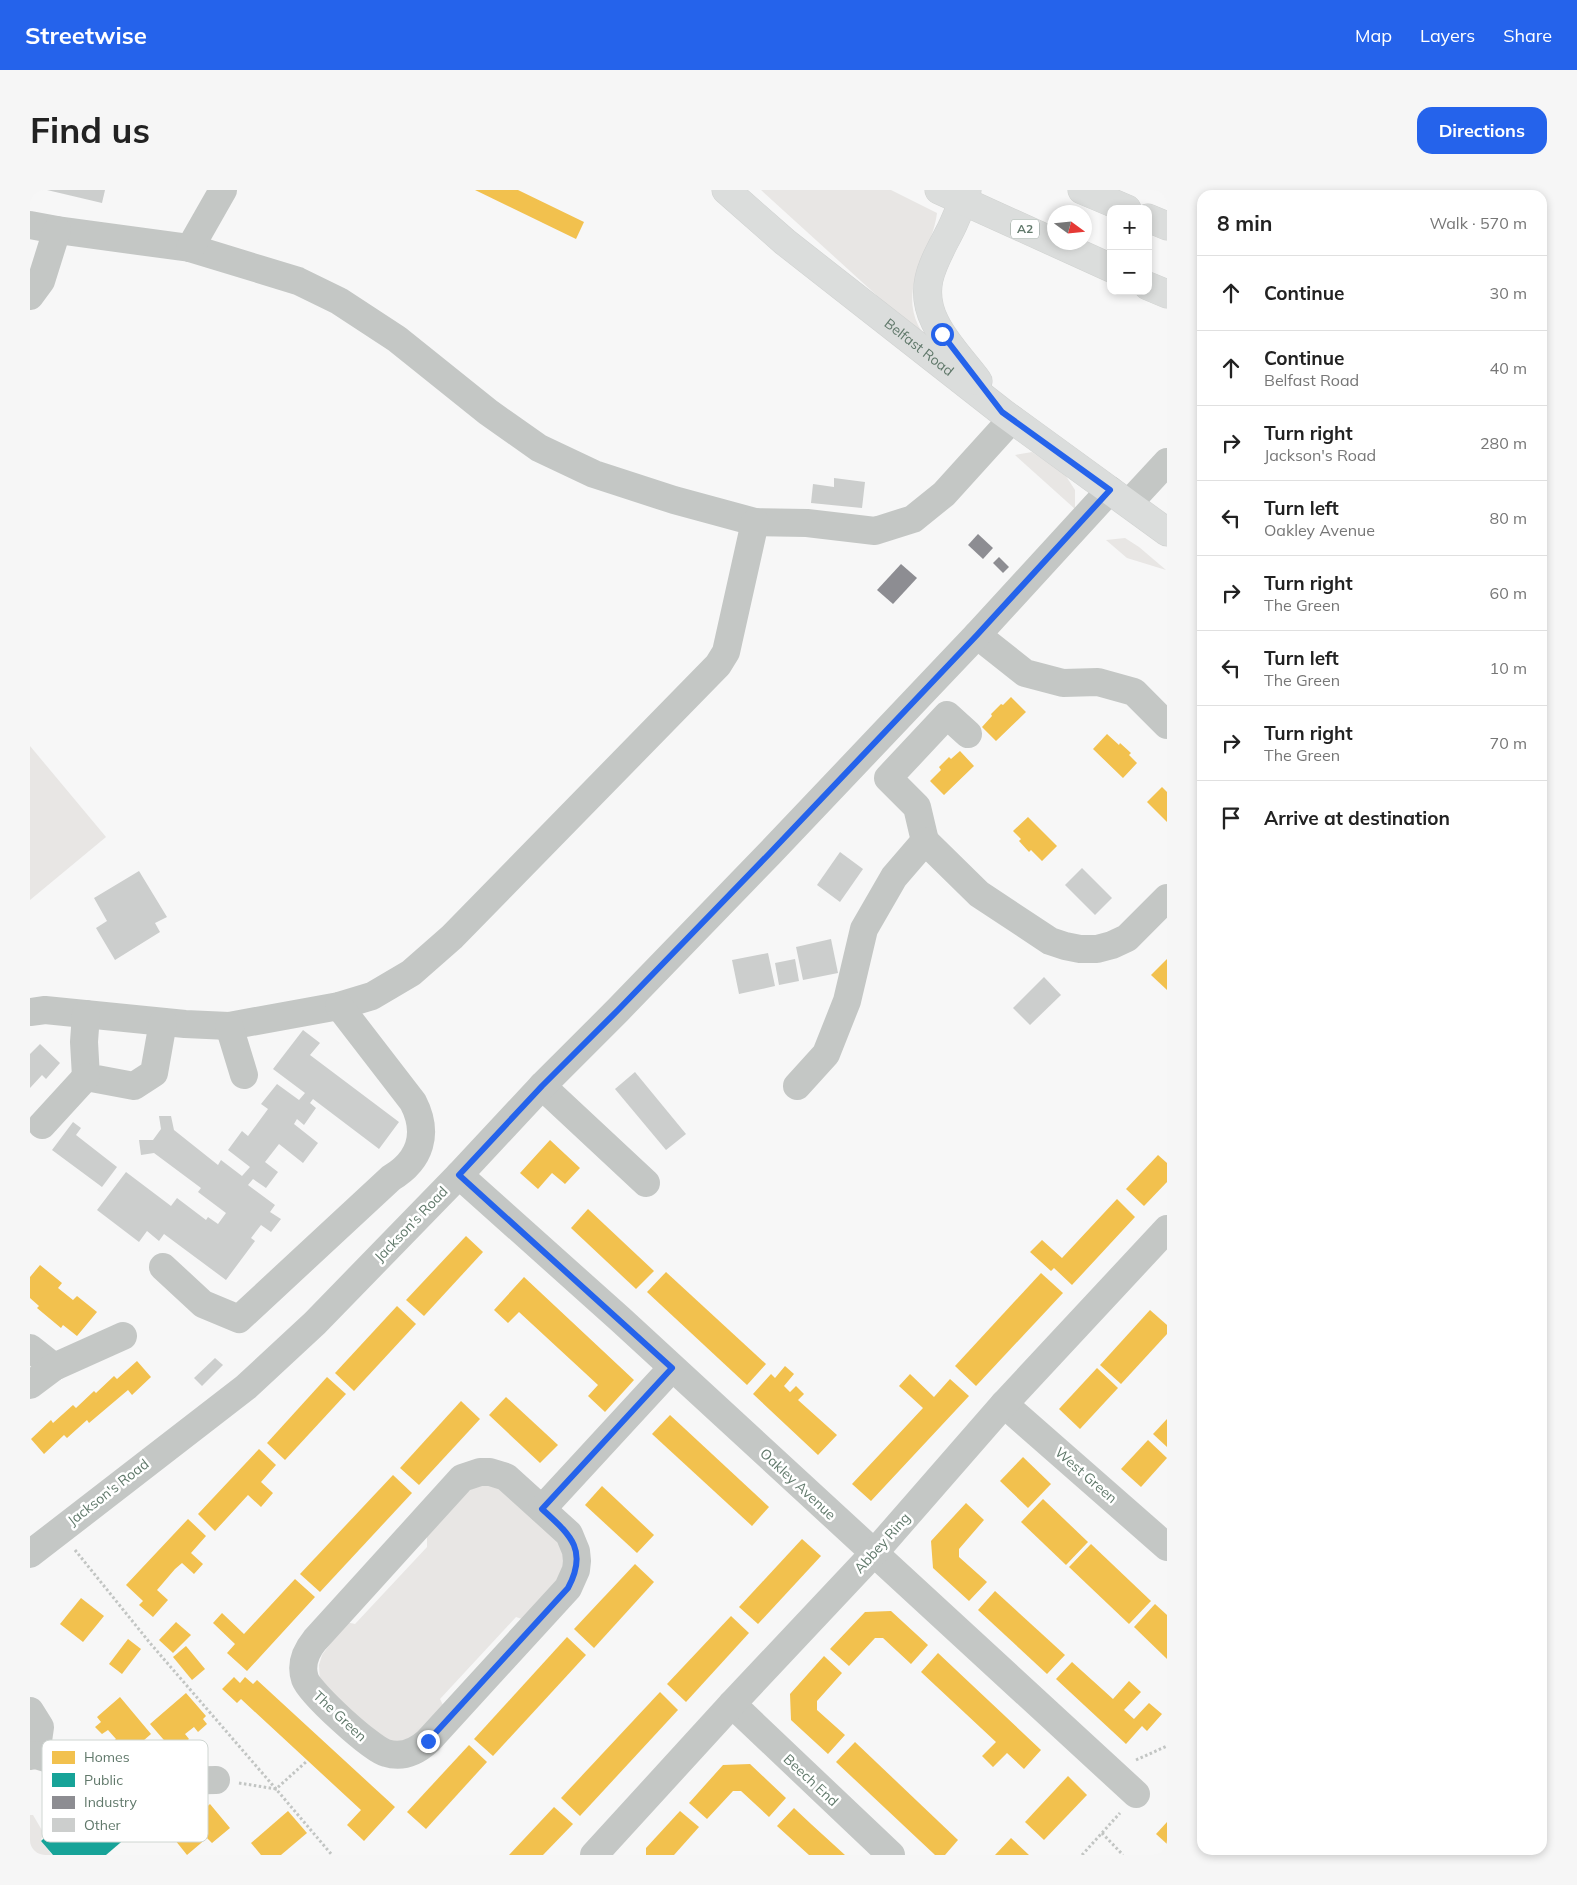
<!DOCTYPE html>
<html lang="en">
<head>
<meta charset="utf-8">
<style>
	body { margin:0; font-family:Mulish,sans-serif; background:#f6f6f6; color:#222 }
	.controls { position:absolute; right:15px; top:15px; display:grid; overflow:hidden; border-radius:10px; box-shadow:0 2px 8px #0003 }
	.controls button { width:45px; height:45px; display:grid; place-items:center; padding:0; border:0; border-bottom:1px solid #e0e0e0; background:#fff; color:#222; font:25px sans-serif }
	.compass { position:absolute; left:1017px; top:15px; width:45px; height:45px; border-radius:50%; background:#fff; box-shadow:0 2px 8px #0003; rotate:105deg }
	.stop { position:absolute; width:15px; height:15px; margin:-11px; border:4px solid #2563eb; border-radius:50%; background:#fff }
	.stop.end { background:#2563eb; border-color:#fff; box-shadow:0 1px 5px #0008 }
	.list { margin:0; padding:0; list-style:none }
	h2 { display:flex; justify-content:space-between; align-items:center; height:65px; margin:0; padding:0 20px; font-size:21px }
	h2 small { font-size:16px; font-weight:400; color:#767676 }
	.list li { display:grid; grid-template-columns:32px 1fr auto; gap:15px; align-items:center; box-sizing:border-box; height:75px; padding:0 20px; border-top:1px solid #e0e0e0 }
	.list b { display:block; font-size:19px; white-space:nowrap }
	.list p { margin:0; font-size:16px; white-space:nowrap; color:#767676 }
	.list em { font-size:16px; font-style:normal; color:#767676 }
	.icon { flex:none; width:28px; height:28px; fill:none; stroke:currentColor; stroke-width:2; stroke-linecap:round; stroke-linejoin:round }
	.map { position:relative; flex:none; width:1137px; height:1665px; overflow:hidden; border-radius:15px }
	header { display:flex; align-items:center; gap:30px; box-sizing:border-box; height:70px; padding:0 25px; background:#2563eb; color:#fff }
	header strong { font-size:24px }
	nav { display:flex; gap:28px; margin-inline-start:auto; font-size:18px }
	.intro { display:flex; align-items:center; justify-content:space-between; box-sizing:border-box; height:120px; padding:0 30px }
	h1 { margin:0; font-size:35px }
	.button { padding:12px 22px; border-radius:15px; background:#2563eb; color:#fff; font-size:18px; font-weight:700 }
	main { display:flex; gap:30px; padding:0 30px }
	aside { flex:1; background:#fff; border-radius:15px; box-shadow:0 2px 8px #0003 }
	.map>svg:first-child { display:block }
</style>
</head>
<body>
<header>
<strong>Streetwise</strong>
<nav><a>Map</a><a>Layers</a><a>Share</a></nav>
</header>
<div class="intro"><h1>Find us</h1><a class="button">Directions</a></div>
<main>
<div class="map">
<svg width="1137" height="1665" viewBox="0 0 1137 1665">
	<rect width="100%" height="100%" fill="#f7f7f7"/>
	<g fill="#e8e6e4">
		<path d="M731,0H861L907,23C902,63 869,94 888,135C893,145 903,154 910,163Z"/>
		<path d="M1002,262L1034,283L1045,300V319L985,265Z"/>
		<path d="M1095,348L1109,357L1136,380L1097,368L1076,350Z"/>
		<path d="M0,556L76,647L0,710Z"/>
		<path d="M448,1296H461L471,1298L529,1348L535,1367L530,1389L495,1430L486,1427L410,1509L414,1517L379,1551L359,1553L350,1549L290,1492L289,1475L292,1465L316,1432L325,1434L397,1357V1346L437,1301Z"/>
		<path d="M0,1625H3L13,1642L11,1651L22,1665H0Z"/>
	</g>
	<g fill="#f2c14e">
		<path d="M445,0H488L554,32L546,49Z"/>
		<path d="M981,507L996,522L966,551L952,537L962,526L961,524L971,514L973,515Z"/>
		<path d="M1077,544L1089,555L1090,553L1101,563L1099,565L1107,573L1093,588L1063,559Z"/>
		<path d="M930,561L944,576L914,605L900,591L911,580L909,577L919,567L921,569Z"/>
		<path d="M1132,597L1137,602V632L1117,612Z"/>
		<path d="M998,627L1027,656L1012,671L1001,660L999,662L989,651L991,649L983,641Z"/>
		<path d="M1137,769V800L1121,785Z"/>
		<path d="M520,950L550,978L535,994L522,983L508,999L490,983Z"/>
		<path d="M1128,965L1137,973V992L1114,1016L1096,999Z"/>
		<path d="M1087,1009L1105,1027L1042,1095L1024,1078L1021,1081L1000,1062L1012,1050L1032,1068Z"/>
		<path d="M558,1019L624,1081L606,1099L541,1038Z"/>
		<path d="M436,1046L453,1062L394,1126L376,1110Z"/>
		<path d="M10,1075L32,1093L28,1098L43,1110L47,1106L67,1122L47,1146L33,1135L31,1138L7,1118L9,1116L0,1108V1087Z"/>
		<path d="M636,1082L736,1174L717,1195L617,1102Z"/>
		<path d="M1011,1083L1033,1103L946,1196L925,1176Z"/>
		<path d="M494,1087L604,1190L575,1222L558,1206L568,1195L489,1122L478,1133L464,1120Z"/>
		<path d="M367,1116L386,1134L324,1201L305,1183Z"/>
		<path d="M1120,1120L1137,1135V1144L1091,1194L1070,1175Z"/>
		<path d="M107,1171L121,1187L102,1205L98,1200L59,1233L57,1230L37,1248L34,1245L14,1264L1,1249L21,1230L23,1233L43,1215L46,1218L64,1201L66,1203L84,1186L87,1189Z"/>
		<path d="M755,1176L764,1184L754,1196L760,1202L766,1196L774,1204L768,1210L807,1245L788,1265L723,1204L741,1184L745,1188Z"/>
		<path d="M1067,1178L1088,1198L1050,1239L1029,1219Z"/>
		<path d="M880,1184L904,1207L920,1189L939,1206L841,1311L822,1294L893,1218L869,1196Z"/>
		<path d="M297,1187L316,1204L255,1270L237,1253Z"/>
		<path d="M476,1207L528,1255L510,1273L459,1225Z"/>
		<path d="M431,1211L450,1229L389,1295L370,1278Z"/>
		<path d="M640,1225L739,1317L722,1336L622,1244Z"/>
		<path d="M1137,1229V1257L1123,1244Z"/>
		<path d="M1118,1250L1137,1268L1111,1297L1091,1279Z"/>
		<path d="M229,1259L246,1275L231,1292L243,1303L231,1317L218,1305L185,1341L168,1324Z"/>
		<path d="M993,1267L1021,1294L998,1318L970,1291Z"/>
		<path d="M363,1285L382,1303L290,1402L270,1384Z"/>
		<path d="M572,1296L624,1345L607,1363L555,1315Z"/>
		<path d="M1013,1309L1058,1352L1036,1375L991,1332Z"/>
		<path d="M936,1313L954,1330L929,1359V1367L957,1392L939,1411L903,1378L901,1351Z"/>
		<path d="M158,1329L176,1346L161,1363L173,1374L164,1384L152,1373L145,1379L127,1400L138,1410L123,1427L109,1415L113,1411L96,1395Z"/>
		<path d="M772,1349L791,1366L728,1434L709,1417Z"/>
		<path d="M1061,1354L1121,1411L1099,1434L1039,1377Z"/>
		<path d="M605,1374L624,1392L564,1458L544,1439Z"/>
		<path d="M265,1389L285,1407L217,1481L197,1463L205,1454L183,1433L192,1423L214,1444Z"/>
		<path d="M965,1401L1035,1465L1017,1484L948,1420Z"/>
		<path d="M51,1408L74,1426L53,1452L30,1434Z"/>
		<path d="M1125,1414L1137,1425V1469L1104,1437Z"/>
		<path d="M861,1421L898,1455L881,1474L853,1448H845L819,1476L800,1459L835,1422Z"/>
		<path d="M701,1426L719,1443L656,1512L637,1494Z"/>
		<path d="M146,1432L161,1445L143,1463L129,1450Z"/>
		<path d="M537,1447L556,1465L463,1566L444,1549Z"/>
		<path d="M98,1449L111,1459L92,1484L79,1474Z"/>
		<path d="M156,1456L175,1479L162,1490L143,1467Z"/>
		<path d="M908,1463L1011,1560L994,1579L977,1563L963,1577L952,1566L966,1552L891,1482Z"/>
		<path d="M794,1466L812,1483L787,1511V1520L815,1545L798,1564L761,1530L760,1504Z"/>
		<path d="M1042,1472L1083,1509L1099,1491L1111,1502L1094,1520L1104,1529L1119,1513L1132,1524L1117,1541L1112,1536L1096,1554L1026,1489Z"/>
		<path d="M204,1487L210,1493L215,1487L223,1494L227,1490L365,1617L334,1651L317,1635L331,1620L211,1509L207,1513L192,1499Z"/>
		<path d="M630,1502L648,1520L550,1626L531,1608Z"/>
		<path d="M156,1503L176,1526L173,1529L177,1534L168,1542L164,1537L155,1544L159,1549L149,1558L145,1553L140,1557L120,1534Z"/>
		<path d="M90,1507L121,1544L98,1564L93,1557L87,1562L80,1554L86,1549L78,1540L72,1544L65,1537L71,1532L67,1527Z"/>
		<path d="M825,1552L928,1650L915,1665H905L806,1572Z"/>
		<path d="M439,1555L457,1572L396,1639L377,1622Z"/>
		<path d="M720,1574L756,1608L739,1627L711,1601H703L677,1629L659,1613L693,1575Z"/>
		<path d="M1038,1586L1057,1605L1014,1650L995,1632Z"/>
		<path d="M180,1614L200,1638L182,1653L177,1648L157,1665L137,1640L157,1624L162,1630Z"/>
		<path d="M524,1617L543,1634L513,1665H479Z"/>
		<path d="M764,1618L781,1634L815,1665H779L747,1636Z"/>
		<path d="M258,1621L277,1643L251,1665H231L221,1653Z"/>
		<path d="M650,1621L669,1637L644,1665H616V1658Z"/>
		<path d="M1137,1632V1654L1126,1644Z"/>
		<path d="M981,1648L999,1665H965Z"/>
	</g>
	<path fill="#17a398" d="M62,1606L97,1647L76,1665H23L11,1651Z"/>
	<g fill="#8d8d92">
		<path d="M948,344L963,358L953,369L938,355Z"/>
		<path d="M969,367L979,377L973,383L963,373Z"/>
		<path d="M871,374L887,388L863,414L847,400Z"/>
	</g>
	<g fill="#cccecd">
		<path d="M17,0H75L72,13Z"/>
		<path d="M804,288L835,292L832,318L781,313L783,294L804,297Z"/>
		<path d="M810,662L833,679L810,712L787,695Z"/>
		<path d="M1052,678L1082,708L1065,725L1035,695Z"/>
		<path d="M109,681L137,727L125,733L130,742L85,770L66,738L77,731L64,708Z"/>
		<path d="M801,749L808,783L773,790L766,757Z"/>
		<path d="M738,763L745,796L709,804L702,770Z"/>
		<path d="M765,769L769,791L749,795L745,773Z"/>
		<path d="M1014,787L1031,805L1000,835L983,818Z"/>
		<path d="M273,840L290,853L280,865L369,932L349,959L283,909L280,913L286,918L274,935L267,929L264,934L288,953L273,973L249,954L235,972L248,982L236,998L223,989L218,995L245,1015L240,1022L251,1029L241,1042L231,1035L221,1048L225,1051L196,1090L134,1044L129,1051L117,1041L109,1052L67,1020L96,982L141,1016L147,1008L176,1030L178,1027L188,1034L196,1023L168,1002L171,998L124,963L111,965L109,950H123L131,939L129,926H141L144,940L188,975L191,970L212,986L220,977L198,960L212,941L218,946L238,919L231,914L247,894L269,910L275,903L243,879Z"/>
		<path d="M10,854L30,873L16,889L12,885L0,898V864Z"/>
		<path d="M605,882L656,944L636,960L585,899Z"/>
		<path d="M43,932L51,938L46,945L87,977L72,997L22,960Z"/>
		<path d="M185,1168L193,1175L172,1196L164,1188Z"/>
	</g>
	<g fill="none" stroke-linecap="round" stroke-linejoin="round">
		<defs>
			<g id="major">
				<path id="s1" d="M696,0L755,52L972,222L1137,342"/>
				<path d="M937,0C932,13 927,27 921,39C905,71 887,96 905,132C915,153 934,172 948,191"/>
			</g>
			<g id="highway">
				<path d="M909,0L1081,78"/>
				<path d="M1052,0L1097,19"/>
				<path d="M1118,28L1137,36"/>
				<path d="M1118,96L1137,104"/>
			</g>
		</defs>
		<use href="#major" stroke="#d0d2d1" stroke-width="29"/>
		<use href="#highway" stroke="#d0d2d0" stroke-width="29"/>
		<g stroke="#c2c5c3" stroke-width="3" stroke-dasharray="2.5 2.5" stroke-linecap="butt">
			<path d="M45,1360L120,1453L246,1599L277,1571"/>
			<path d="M1106,1570L1137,1556"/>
			<path d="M209,1593L246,1599L302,1665"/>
			<path d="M1072,1643L1093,1665"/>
			<path d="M1052,1665L1090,1623"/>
		</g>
		<g stroke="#c4c7c5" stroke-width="28">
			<path d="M0,35L27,40L160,58L268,91L309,111L367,149L458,222L509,258L564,284L644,310L725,332L777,333L845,341L883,329L914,304L982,229"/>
			<path d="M160,58L193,0"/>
			<path d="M0,106L11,91L27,40"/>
			<path d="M1099,313L1137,272"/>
			<path d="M947,445L995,483L1033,493L1068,492L1104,502L1137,535"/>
			<path d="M895,651L887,617L858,588L917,525L938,544"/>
			<path d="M0,822L15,820L155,834L199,836L309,816L342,806L381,783L422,747L688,475L696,462L725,332"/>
			<path d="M56,824L54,852L56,887L104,896L124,883L133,832"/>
			<path d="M199,836L214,885"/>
			<path d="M512,896L616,993"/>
			<path d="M767,896L796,864L817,811L834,739L864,687L895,651L949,704L1020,751L1035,756L1050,759H1067L1082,755L1097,748L1137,708"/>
			<path d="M12,935L56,887"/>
			<path d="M429,985L590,1129L1106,1604"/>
			<path d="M133,1077L173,1114L209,1129L361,988C391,970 399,943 383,912L309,816"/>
			<path d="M0,1158L24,1177"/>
			<path d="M0,1195L24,1177L93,1146"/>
			<path d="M974,1214L1137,1357"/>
			<path d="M450,1282H460L476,1287L539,1344L546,1361L547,1371L546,1380L538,1398L398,1551C386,1562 372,1568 356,1563C341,1559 280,1503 275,1489C270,1474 276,1461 285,1450L432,1288Z"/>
			<path d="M512,1319L642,1178"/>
			<path d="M0,1364L216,1197L285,1133L429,985L512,896L588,820L739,664L947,445L1080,300"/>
			<path d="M702,1514L861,1665"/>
			<path d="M0,1521L10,1537L6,1565"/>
			<path d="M0,1566L6,1565L70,1584L101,1592L186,1590"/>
			<path d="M564,1665L702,1514L844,1363L974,1214L1137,1039"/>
		</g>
		<use href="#major" stroke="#dbdddc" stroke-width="28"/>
		<use href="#highway" stroke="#dbdddc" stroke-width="28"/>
	</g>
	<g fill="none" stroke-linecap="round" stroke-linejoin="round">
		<path stroke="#2563eb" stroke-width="6" d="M398,1551L538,1398C559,1359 539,1344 512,1319L642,1178L429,985L512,896L588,820L739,664L947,445L1080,300L972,222L912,144"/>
	</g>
	<g text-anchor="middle" stroke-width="5" stroke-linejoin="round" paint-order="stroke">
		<rect fill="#fff" stroke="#90a097" stroke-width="1" x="981" y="29.5" width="28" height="19" rx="4"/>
		<g font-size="12" font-weight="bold" fill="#60786a">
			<text x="995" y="43">A2</text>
		</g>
		<g font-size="14" fill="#60786a" stroke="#fff">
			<text dy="5" stroke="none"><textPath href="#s1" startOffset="249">Belfast Road</textPath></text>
			<text transform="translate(381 1034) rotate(-46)" y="5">Jackson's Road</text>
			<text transform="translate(1056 1285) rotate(41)" y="5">West Green</text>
			<text transform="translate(768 1294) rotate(43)" y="5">Oakley Avenue</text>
			<text transform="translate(78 1302) rotate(-38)" y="5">Jackson's Road</text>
			<text transform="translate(852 1353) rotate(-48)" y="5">Abbey Ring</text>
			<text transform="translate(310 1526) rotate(43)" y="5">The Green</text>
			<text transform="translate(781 1590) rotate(43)" y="5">Beech End</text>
		</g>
	</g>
	<rect x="12" y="1550" width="166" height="102" rx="8" fill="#fff" stroke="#cfd6d2" stroke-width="1"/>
	<rect x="22" y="1561" width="23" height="13" fill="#f2c14e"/>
	<rect x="22" y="1583" width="23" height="14" fill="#17a398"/>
	<rect x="22" y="1606" width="23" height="13" fill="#8d8d92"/>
	<rect x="22" y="1628" width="23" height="14" fill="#cccecd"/>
	<g font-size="14" fill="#60786a">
		<text x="54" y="1572">Homes</text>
		<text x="54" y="1595">Public</text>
		<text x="54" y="1617">Industry</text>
		<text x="54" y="1640">Other</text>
	</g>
</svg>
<div class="controls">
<button>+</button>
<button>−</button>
</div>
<svg class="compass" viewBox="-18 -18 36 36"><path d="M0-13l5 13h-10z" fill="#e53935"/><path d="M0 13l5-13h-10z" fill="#767676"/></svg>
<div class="stop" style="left:912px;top:144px"></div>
<div class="stop end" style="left:398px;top:1551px"></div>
</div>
<aside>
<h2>8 min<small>Walk · 570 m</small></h2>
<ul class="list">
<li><svg class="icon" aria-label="ahead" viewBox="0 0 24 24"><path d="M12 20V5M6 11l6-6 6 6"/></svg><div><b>Continue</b></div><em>30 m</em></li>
<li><svg class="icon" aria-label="ahead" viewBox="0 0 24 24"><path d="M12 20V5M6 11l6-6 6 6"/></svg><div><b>Continue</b><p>Belfast Road</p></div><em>40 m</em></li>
<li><svg class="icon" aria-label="right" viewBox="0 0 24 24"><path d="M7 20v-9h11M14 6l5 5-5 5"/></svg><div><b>Turn right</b><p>Jackson's Road</p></div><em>280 m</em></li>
<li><svg class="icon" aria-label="left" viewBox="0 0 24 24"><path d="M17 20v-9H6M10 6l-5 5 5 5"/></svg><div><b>Turn left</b><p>Oakley Avenue</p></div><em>80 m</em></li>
<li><svg class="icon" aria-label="right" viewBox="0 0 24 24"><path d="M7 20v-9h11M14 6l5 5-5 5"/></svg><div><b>Turn right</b><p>The Green</p></div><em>60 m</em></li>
<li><svg class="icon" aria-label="left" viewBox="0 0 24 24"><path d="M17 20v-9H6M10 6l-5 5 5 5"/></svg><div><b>Turn left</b><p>The Green</p></div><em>10 m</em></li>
<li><svg class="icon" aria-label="right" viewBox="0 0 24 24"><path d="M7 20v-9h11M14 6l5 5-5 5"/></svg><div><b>Turn right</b><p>The Green</p></div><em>70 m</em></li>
<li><svg class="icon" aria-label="arrive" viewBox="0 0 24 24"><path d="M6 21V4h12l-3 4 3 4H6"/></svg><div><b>Arrive at destination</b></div></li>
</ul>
</aside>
</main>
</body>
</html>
